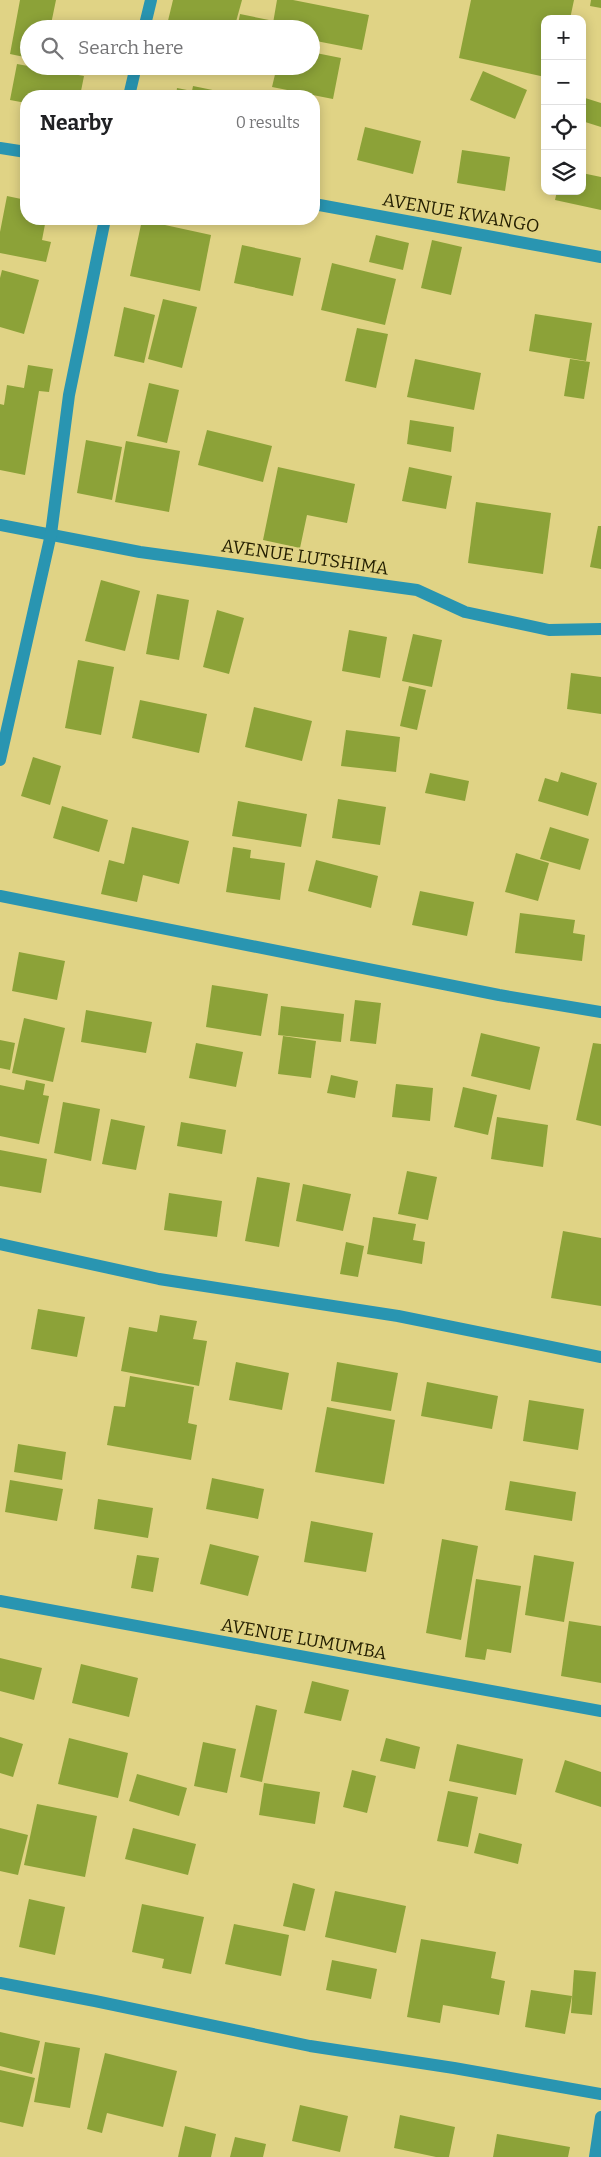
<!DOCTYPE html>
<html lang="en">
<head>
<meta charset="utf-8">
<style>
	body { margin:0; font-family:Bitter,serif; background:#f6f6f6; color:#202124 }
	.controls { position:absolute; right:15px; top:15px; display:grid; overflow:hidden; border-radius:10px; box-shadow:0 2px 12px #0003 }
	.controls button { width:45px; height:45px; display:grid; place-items:center; padding:0; border:0; border-bottom:1px solid #e0e0e0; background:#fff; color:#202124; font:25px sans-serif }
	.list { margin:0; padding:0; list-style:none }
	h2 { display:flex; justify-content:space-between; align-items:center; height:65px; margin:0; padding:0 20px; font-size:21px }
	h2 small { font-size:16px; font-weight:400; color:#757577 }
	.icon { flex:none; width:28px; height:28px; fill:none; stroke:currentColor; stroke-width:2; stroke-linecap:round; stroke-linejoin:round }
	.map { position:relative; flex:none; width:601px; height:2157px; overflow:hidden }
	.search { position:absolute; background:#fff; box-shadow:0 2px 12px #0003; left:20px; top:20px; width:300px; height:55px; display:flex; align-items:center; gap:12px; box-sizing:border-box; padding:0 18px; border-radius:28px; color:#757577; font-size:19px }
	.panel { position:absolute; background:#fff; box-shadow:0 2px 12px #0003; left:20px; top:90px; width:300px; height:135px; border-radius:20px }
	.map>svg:first-child { display:block }
</style>
</head>
<body>
<div class="map">
<svg width="601" height="2157" viewBox="0 0 601 2157">
	<rect width="100%" height="100%" fill="#e0d385"/>
	<g fill="#8ca238">
		<path d="M20,0H56L50,29H29V58L10,54Z"/>
		<path d="M173,0H242L234,29H166Z"/>
		<path d="M277,0H293L369,15L362,50L311,40V29H272Z"/>
		<path d="M471,0H574L570,19H545V77L459,58Z"/>
		<path d="M591,0H601V8L590,6Z"/>
		<path d="M240,14L269,20L267,29H237Z"/>
		<path d="M311,52L341,58L333,99L272,87L277,66H311Z"/>
		<path d="M17,64L84,76L80,96H26V103L10,100Z"/>
		<path d="M483,71L527,90L515,119L470,100Z"/>
		<path d="M193,86L237,95V96H176L177,88L192,91Z"/>
		<path d="M582,97L601,103V127L582,121Z"/>
		<path d="M365,127L421,141L413,174L357,160Z"/>
		<path d="M462,150L510,157L505,191L457,183Z"/>
		<path d="M582,173L601,177V210L555,200L557,191H582Z"/>
		<path d="M7,196L26,200V219H46L42,240L51,242L46,262L0,253V232Z"/>
		<path d="M142,220L211,235L200,291L130,276Z"/>
		<path d="M376,235L409,243L403,270L369,262Z"/>
		<path d="M432,240L462,247L451,295L421,288Z"/>
		<path d="M242,245L301,258L293,296L234,283Z"/>
		<path d="M332,263L396,279L385,325L321,310Z"/>
		<path d="M2,270L39,280L24,334L0,327V278Z"/>
		<path d="M163,299L197,307L182,368L148,359Z"/>
		<path d="M124,307L155,315L144,363L114,356Z"/>
		<path d="M535,314L592,323L586,361L529,351Z"/>
		<path d="M357,328L388,334L376,388L345,381Z"/>
		<path d="M415,359L481,373L474,410L407,397Z"/>
		<path d="M570,359L590,362L584,399L564,396Z"/>
		<path d="M28,365L53,369L49,392L39,391L25,475L0,470V404L4,405L7,385L24,388Z"/>
		<path d="M149,383L179,390L167,443L137,436Z"/>
		<path d="M410,420L454,427L451,452L407,444Z"/>
		<path d="M207,430L272,446L263,482L198,465Z"/>
		<path d="M86,440L122,447L112,500L77,493Z"/>
		<path d="M126,441L180,451L169,512L115,502Z"/>
		<path d="M278,467L355,484L347,523L307,515L300,548L263,540Z"/>
		<path d="M409,467L452,476L446,509L402,501Z"/>
		<path d="M476,502L551,513L543,574L468,563Z"/>
		<path d="M598,526H601V569L590,567Z"/>
		<path d="M101,580L140,591L125,651L85,641Z"/>
		<path d="M157,594L189,600L179,660L146,654Z"/>
		<path d="M217,610L244,618L229,674L203,667Z"/>
		<path d="M349,630L387,637L380,678L342,671Z"/>
		<path d="M413,634L442,640L432,687L402,681Z"/>
		<path d="M78,660L114,667L101,735L65,728Z"/>
		<path d="M571,673L601,677V714L567,709Z"/>
		<path d="M409,686L426,690L417,730L400,726Z"/>
		<path d="M140,700L207,714L199,753L132,738Z"/>
		<path d="M254,707L312,721L302,761L245,747Z"/>
		<path d="M346,730L400,737L396,772L341,766Z"/>
		<path d="M33,757L61,766L50,805L21,796Z"/>
		<path d="M561,772L597,783L588,816L538,801L545,778L558,782Z"/>
		<path d="M430,773L469,781L465,801L425,793Z"/>
		<path d="M338,799L386,807L380,845L332,838Z"/>
		<path d="M238,801L307,814L301,847L232,836Z"/>
		<path d="M62,806L108,820L99,852L53,838Z"/>
		<path d="M132,827L189,841L179,884L143,875L137,902L101,894L109,860L124,864Z"/>
		<path d="M550,827L589,839L580,870L540,859Z"/>
		<path d="M233,847L251,850L250,858L285,863L280,900L226,892Z"/>
		<path d="M516,853L549,863L538,901L505,892Z"/>
		<path d="M316,860L378,876L371,908L308,891Z"/>
		<path d="M420,891L474,902L467,936L412,925Z"/>
		<path d="M520,913L575,920L573,933L585,935L582,961L515,953Z"/>
		<path d="M19,952L65,961L57,1000L12,991Z"/>
		<path d="M212,985L268,994L261,1036L206,1027Z"/>
		<path d="M355,1000L381,1003L376,1044L350,1041Z"/>
		<path d="M281,1006L344,1014L341,1042L278,1035Z"/>
		<path d="M86,1010L152,1022L146,1053L81,1042Z"/>
		<path d="M24,1018L65,1028L53,1082L12,1073Z"/>
		<path d="M481,1033L540,1047L530,1090L471,1076Z"/>
		<path d="M283,1036L316,1041L311,1078L278,1074Z"/>
		<path d="M0,1040L15,1043L10,1070L0,1068Z"/>
		<path d="M196,1043L243,1052L236,1087L189,1078Z"/>
		<path d="M593,1043L601,1044V1126L576,1120Z"/>
		<path d="M331,1075L358,1081L355,1098L327,1093Z"/>
		<path d="M26,1080L45,1084L43,1095L49,1096L39,1144L0,1136V1085L24,1090Z"/>
		<path d="M396,1084L433,1088L430,1121L392,1117Z"/>
		<path d="M463,1087L497,1095L488,1135L454,1127Z"/>
		<path d="M63,1102L100,1109L91,1161L54,1153Z"/>
		<path d="M497,1117L548,1125L543,1167L491,1159Z"/>
		<path d="M111,1119L145,1126L136,1170L102,1164Z"/>
		<path d="M181,1122L226,1130L222,1154L177,1146Z"/>
		<path d="M0,1150L47,1159L41,1193L0,1186Z"/>
		<path d="M407,1171L437,1177L428,1220L398,1214Z"/>
		<path d="M257,1177L290,1183L279,1247L245,1241Z"/>
		<path d="M303,1184L351,1194L343,1231L296,1221Z"/>
		<path d="M169,1193L222,1201L217,1237L164,1230Z"/>
		<path d="M373,1217L416,1224L413,1240L425,1242L422,1264L367,1254Z"/>
		<path d="M563,1231L601,1238V1306L551,1298Z"/>
		<path d="M346,1242L364,1246L358,1277L340,1274Z"/>
		<path d="M38,1309L85,1317L77,1357L31,1349Z"/>
		<path d="M160,1315L197,1321L193,1339L207,1341L199,1386L121,1371L129,1327L157,1332Z"/>
		<path d="M236,1362L289,1373L282,1410L229,1400Z"/>
		<path d="M337,1362L398,1373L391,1411L331,1401Z"/>
		<path d="M130,1376L194,1387L188,1423L197,1425L191,1460L107,1445L114,1406L125,1407Z"/>
		<path d="M427,1382L498,1396L492,1429L421,1416Z"/>
		<path d="M529,1400L584,1409L578,1450L523,1441Z"/>
		<path d="M327,1407L395,1420L384,1484L315,1472Z"/>
		<path d="M18,1444L66,1452L62,1480L14,1472Z"/>
		<path d="M212,1478L264,1489L258,1519L206,1509Z"/>
		<path d="M10,1480L63,1489L57,1521L5,1512Z"/>
		<path d="M510,1481L576,1492L572,1521L505,1510Z"/>
		<path d="M98,1499L153,1508L148,1538L94,1529Z"/>
		<path d="M311,1521L373,1533L366,1572L304,1562Z"/>
		<path d="M442,1539L478,1546L461,1640L426,1633Z"/>
		<path d="M210,1544L259,1556L248,1596L200,1584Z"/>
		<path d="M137,1555L159,1558L153,1592L131,1588Z"/>
		<path d="M534,1555L574,1562L564,1622L525,1615Z"/>
		<path d="M476,1579L521,1586L511,1653L487,1649L485,1660L465,1657Z"/>
		<path d="M569,1621L601,1626V1683L561,1676Z"/>
		<path d="M0,1658L42,1668L34,1700L0,1691Z"/>
		<path d="M81,1664L138,1678L129,1717L72,1703Z"/>
		<path d="M312,1681L349,1690L341,1721L304,1713Z"/>
		<path d="M256,1705L277,1710L262,1782L240,1777Z"/>
		<path d="M0,1737L23,1744L13,1777L0,1773Z"/>
		<path d="M69,1738L128,1753L118,1798L58,1784Z"/>
		<path d="M386,1738L420,1747L415,1769L380,1761Z"/>
		<path d="M203,1742L236,1749L227,1793L194,1786Z"/>
		<path d="M457,1744L523,1759L516,1795L449,1781Z"/>
		<path d="M565,1760L601,1772V1807L555,1792Z"/>
		<path d="M352,1770L376,1776L367,1813L343,1807Z"/>
		<path d="M137,1774L187,1788L179,1816L129,1801Z"/>
		<path d="M264,1783L320,1792L315,1824L259,1815Z"/>
		<path d="M448,1791L478,1797L468,1847L437,1841Z"/>
		<path d="M37,1804L97,1816L85,1877L24,1865Z"/>
		<path d="M0,1828L28,1835L18,1875L0,1871Z"/>
		<path d="M133,1828L196,1844L188,1875L125,1859Z"/>
		<path d="M479,1833L522,1844L518,1864L474,1853Z"/>
		<path d="M293,1883L315,1889L305,1931L283,1926Z"/>
		<path d="M335,1891L406,1906L396,1953L325,1937Z"/>
		<path d="M29,1899L65,1907L55,1955L19,1947Z"/>
		<path d="M142,1904L204,1917L191,1974L162,1968L164,1959L132,1952Z"/>
		<path d="M234,1924L289,1935L281,1976L225,1964Z"/>
		<path d="M421,1939L496,1952L491,1978L505,1981L499,2015L443,2005L440,2023L407,2017Z"/>
		<path d="M332,1960L377,1969L371,1999L326,1990Z"/>
		<path d="M574,1970L596,1972L592,2015L571,2013Z"/>
		<path d="M531,1990L572,1996L565,2034L525,2027Z"/>
		<path d="M0,2032L40,2041L32,2074L0,2066Z"/>
		<path d="M45,2042L80,2048L70,2108L34,2102Z"/>
		<path d="M105,2053L177,2071L163,2127L107,2113L102,2133L87,2129Z"/>
		<path d="M0,2070L35,2078L23,2127L0,2122Z"/>
		<path d="M300,2105L348,2116L340,2152L292,2141Z"/>
		<path d="M400,2115L455,2127L449,2157H436L394,2148Z"/>
		<path d="M185,2126L216,2134L211,2157H178Z"/>
		<path d="M497,2134L570,2147L568,2157H493Z"/>
		<path d="M235,2137L266,2144L263,2157H230Z"/>
	</g>
	<g fill="none" stroke-linecap="round" stroke-linejoin="round">
		<g stroke="#2995b1" stroke-width="12">
			<path d="M144,29L151,0"/>
			<path d="M129,96L136,66"/>
			<path d="M0,148L26,152"/>
			<path d="M314,204L601,257"/>
			<path d="M0,525L140,552L417,590L465,612L549,630L601,629"/>
			<path d="M0,760L51,534L69,395L105,219"/>
			<path d="M0,896L499,995L601,1012"/>
			<path d="M0,1244L159,1279L398,1316L601,1357"/>
			<path d="M0,1601L601,1711"/>
			<path d="M0,1983L95,2001L310,2046L454,2068L601,2094"/>
			<path d="M595,2157L601,2117"/>
		</g>
	</g>
	<g text-anchor="middle" stroke-width="4" stroke-linejoin="round" paint-order="stroke">
		<g font-size="18" fill="#231e00" stroke="#e0d385">
			<text transform="translate(461 213) rotate(10)" y="6">AVENUE KWANGO</text>
			<text transform="translate(305 557) rotate(8)" y="6">AVENUE LUTSHIMA</text>
			<text transform="translate(304 1639) rotate(10)" y="6">AVENUE LUMUMBA</text>
		</g>
	</g>
</svg>
<div class="controls">
<button>+</button>
<button>−</button>
<button><svg class="icon" aria-label="locate" viewBox="0 0 24 24"><circle cx="12" cy="12" r="6"/><path d="M12 2v4M12 18v4M2 12h4M18 12h4"/></svg></button>
<button><svg class="icon" aria-label="layers" viewBox="0 0 24 24"><path d="M12 4l9 5-9 5-9-5zM3 14l9 5 9-5"/></svg></button>
</div>
<div class="search"><svg class="icon" aria-label="search" viewBox="0 0 24 24"><circle cx="10" cy="10" r="6"/><path d="M15 15l6 6"/></svg>Search here</div>
<section class="panel">
<h2>Nearby<small>0 results</small></h2>
<ul class="list">
</ul>
</section>
</div>
</body>
</html>
